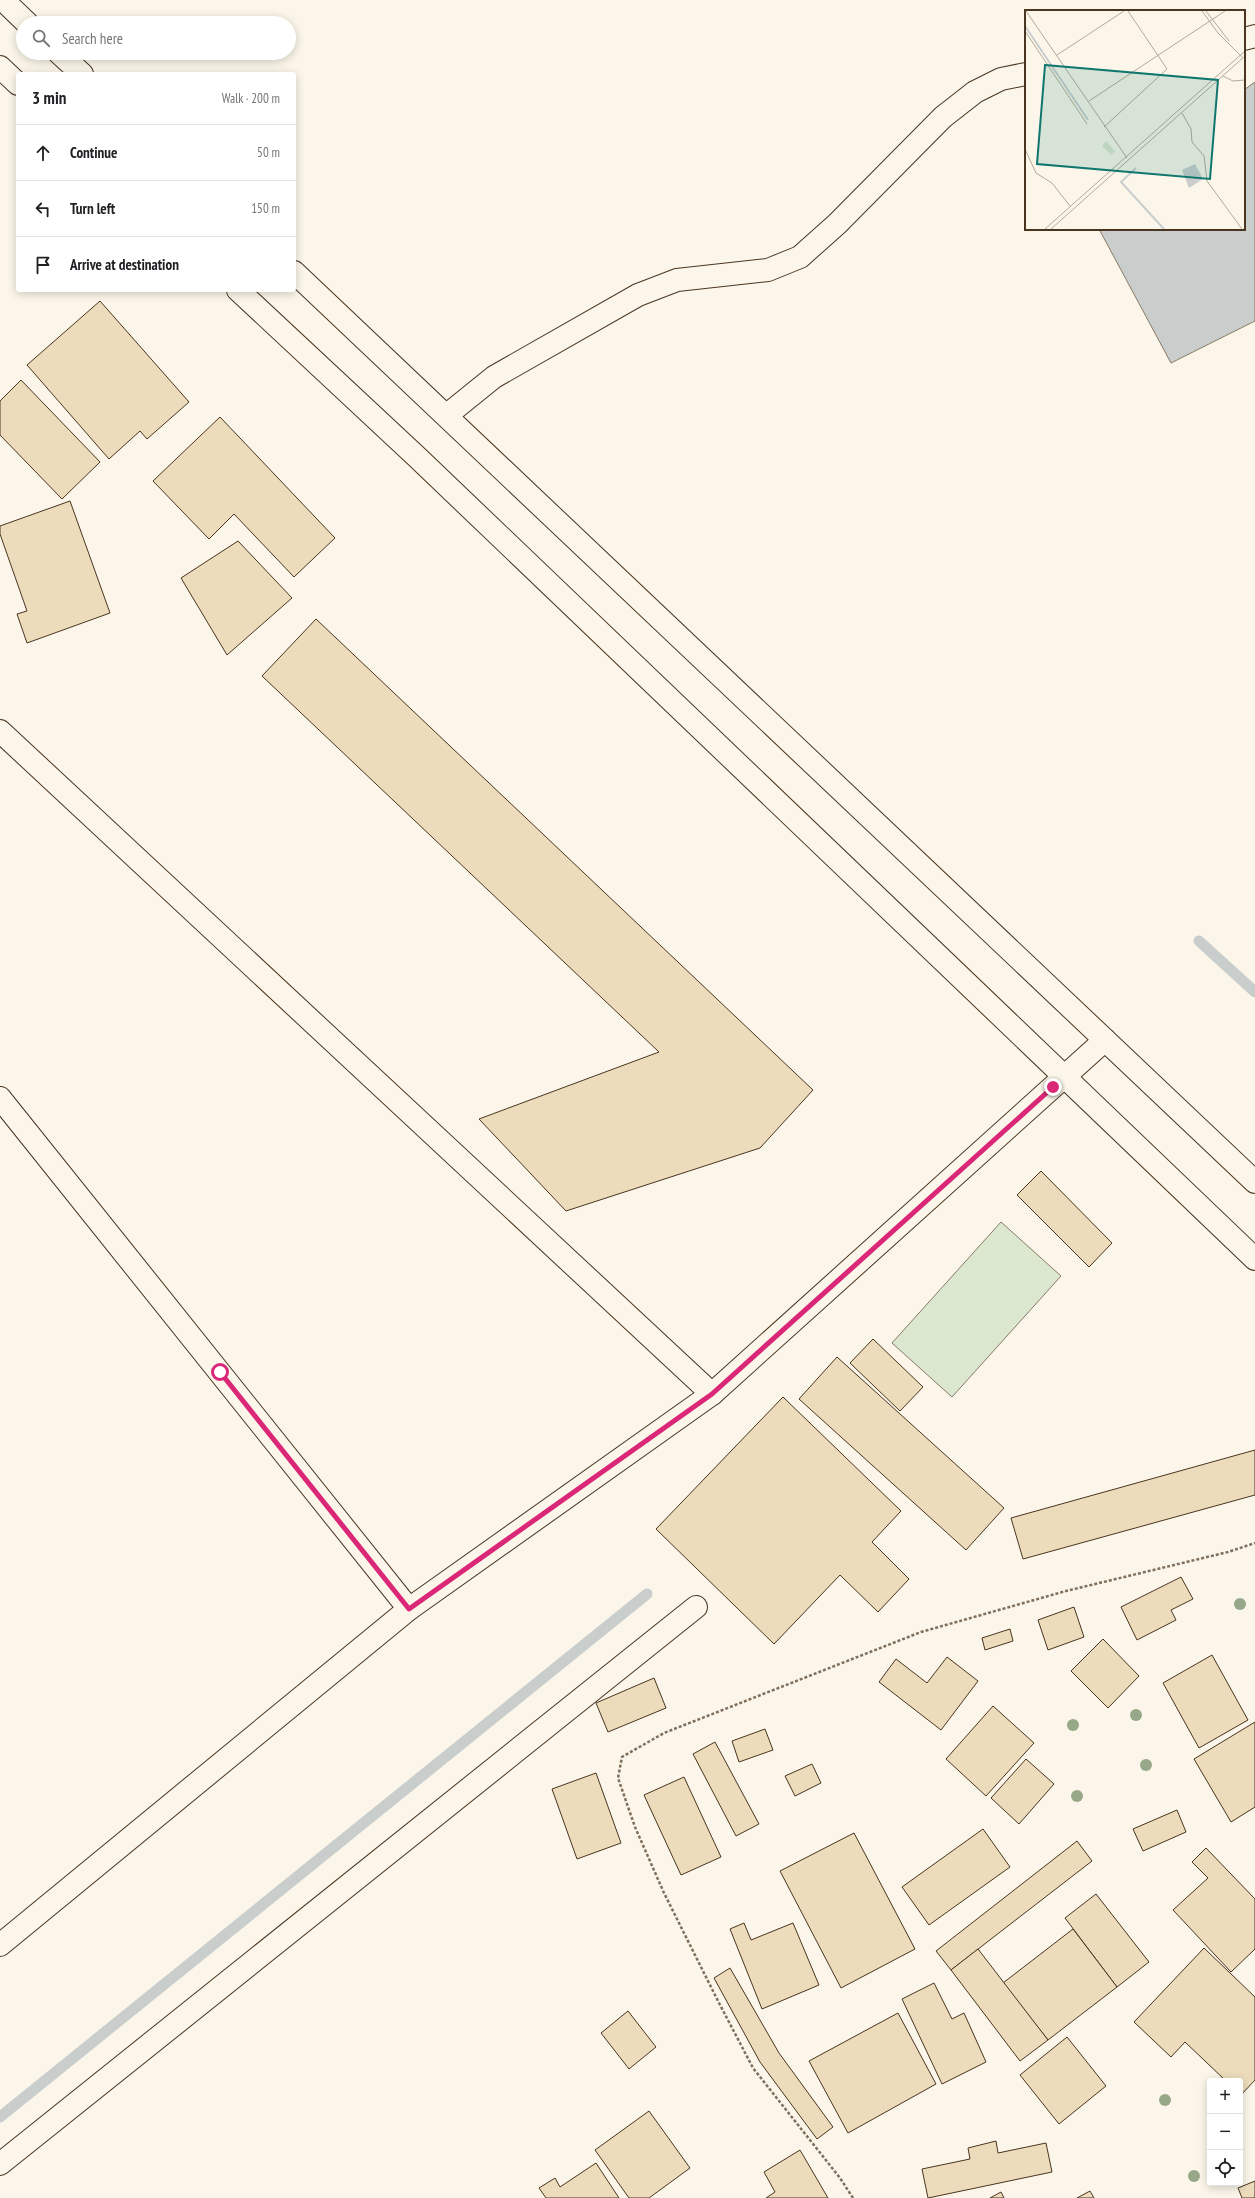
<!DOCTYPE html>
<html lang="en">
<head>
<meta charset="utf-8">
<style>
	body { margin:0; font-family:"PT Sans Narrow",sans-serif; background:#f6f6f6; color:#202124 }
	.controls { position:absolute; right:12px; bottom:12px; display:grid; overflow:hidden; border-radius:4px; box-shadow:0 2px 10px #0003 }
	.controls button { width:36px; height:36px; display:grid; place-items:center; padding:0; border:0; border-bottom:1px solid #e0e0e0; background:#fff; color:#202124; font:20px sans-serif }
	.stop { position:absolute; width:12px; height:12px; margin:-9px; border:3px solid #db2777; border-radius:50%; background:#fff }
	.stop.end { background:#db2777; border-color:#fff; box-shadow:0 1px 4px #0008 }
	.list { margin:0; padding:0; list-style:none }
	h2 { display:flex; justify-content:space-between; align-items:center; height:52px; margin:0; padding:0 16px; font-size:17px }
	h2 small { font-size:13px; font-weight:400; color:#757577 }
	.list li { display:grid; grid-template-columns:26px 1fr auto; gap:12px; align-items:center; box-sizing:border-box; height:56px; padding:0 16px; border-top:1px solid #e0e0e0 }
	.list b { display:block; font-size:15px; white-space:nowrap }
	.list em { font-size:13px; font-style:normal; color:#757577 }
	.icon { flex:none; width:22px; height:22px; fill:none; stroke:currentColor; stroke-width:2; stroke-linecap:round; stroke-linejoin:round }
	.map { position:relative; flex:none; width:1255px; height:2198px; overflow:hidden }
	.search { position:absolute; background:#fff; box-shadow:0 2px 10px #0003; left:16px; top:16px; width:280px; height:44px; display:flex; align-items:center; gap:10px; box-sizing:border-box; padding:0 14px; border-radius:22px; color:#757577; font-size:15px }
	.panel { position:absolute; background:#fff; box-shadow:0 2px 10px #0003; left:16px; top:72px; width:280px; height:220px; border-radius:4px }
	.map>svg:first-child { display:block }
</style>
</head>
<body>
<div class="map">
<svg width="1255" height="2198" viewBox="0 0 1255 2198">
	<rect width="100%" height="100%" fill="#fbf6e9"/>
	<path fill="#dce7d0" stroke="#887966" d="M1001,1222L1061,1276L952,1397L892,1343Z"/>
	<path fill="#c9cecd" stroke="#887966" d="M1255,82V321L1171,363L1099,229H1244V90Z"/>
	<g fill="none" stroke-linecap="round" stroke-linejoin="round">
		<g stroke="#c9cecd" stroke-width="11">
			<path d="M1199,941L1255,992"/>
			<path d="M0,2117L647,1594"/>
		</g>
	</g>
	<g fill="#ecdcbc" stroke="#4a3520">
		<path d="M100,301L189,402L147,439L140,431L109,459L27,365Z"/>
		<path d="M21,380L100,462L62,499L0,435V401Z"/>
		<path d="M220,417L335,538L294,577L234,514L209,539L153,481Z"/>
		<path d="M70,501L110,613L27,643L17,614L27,611L0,534V526Z"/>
		<path d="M238,541L292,598L227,655L181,578Z"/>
		<path d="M316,619L813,1090L760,1148L566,1211L479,1119L659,1052L262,676Z"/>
		<path d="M1041,1171L1112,1243L1089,1267L1017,1195Z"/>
		<path d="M873,1339L923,1387L900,1411L850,1363Z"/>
		<path d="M837,1357L1004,1508L966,1550L799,1399Z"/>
		<path d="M783,1397L901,1511L872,1542L909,1579L878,1612L840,1575L774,1644L656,1529Z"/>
		<path d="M1255,1450V1495L1023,1559L1011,1518Z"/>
		<path d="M1181,1577L1193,1599L1171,1610L1176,1620L1137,1640L1121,1607Z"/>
		<path d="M1074,1607L1084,1637L1048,1650L1038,1620Z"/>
		<path d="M1010,1629L1013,1641L985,1650L982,1638Z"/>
		<path d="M1103,1639L1139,1676L1108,1708L1071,1671Z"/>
		<path d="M1212,1655L1248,1720L1199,1748L1163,1683Z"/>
		<path d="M947,1657L978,1681L941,1730L879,1682L896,1659L927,1683Z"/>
		<path d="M654,1678L666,1708L608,1732L596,1703Z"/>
		<path d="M993,1706L1034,1743L986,1796L946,1759Z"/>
		<path d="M1255,1722V1807L1231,1822L1194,1759Z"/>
		<path d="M765,1729L773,1750L739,1762L732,1741Z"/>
		<path d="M715,1742L759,1824L736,1836L693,1754Z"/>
		<path d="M1026,1759L1054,1784L1019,1824L991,1798Z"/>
		<path d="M812,1764L821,1783L795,1796L785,1776Z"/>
		<path d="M596,1773L621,1843L577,1859L552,1789Z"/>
		<path d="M684,1777L721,1857L681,1875L644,1795Z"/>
		<path d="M1177,1810L1186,1832L1143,1851L1133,1829Z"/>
		<path d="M983,1829L1010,1867L929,1925L902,1887Z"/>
		<path d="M854,1833L915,1949L841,1988L780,1871Z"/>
		<path d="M1077,1841L1092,1861L951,1970L936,1951Z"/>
		<path d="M1206,1848L1255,1899V1949L1231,1972L1173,1910L1208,1878L1192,1862Z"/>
		<path d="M1096,1894L1149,1962L1117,1987L1065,1918Z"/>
		<path d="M744,1923L751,1940L793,1923L819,1985L762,2009L730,1929Z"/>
		<path d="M1073,1929L1117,1987L1048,2040L1003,1983Z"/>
		<path d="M1204,1948L1255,1997V2080L1241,2095L1240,2081H1226L1185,2042L1171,2057L1134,2022Z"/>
		<path d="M978,1949L1048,2040L1020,2061L951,1970Z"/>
		<path d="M730,1968L779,2053L833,2127L817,2139L760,2062L714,1978Z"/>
		<path d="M934,1983L952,2019L964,2013L986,2062L942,2084L902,1999Z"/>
		<path d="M628,2011L656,2047L629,2069L601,2033Z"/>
		<path d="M898,2013L936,2084L848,2133L809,2061Z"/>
		<path d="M1067,2037L1106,2086L1059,2124L1020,2075Z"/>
		<path d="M649,2111L690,2168L649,2198H629L595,2150Z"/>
		<path d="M996,2141L998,2153L1046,2143L1052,2172L928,2198L922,2169L970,2159L968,2148Z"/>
		<path d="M800,2150L828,2198H766L775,2192L764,2172Z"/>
		<path d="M596,2163L619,2198H546L539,2188L555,2178L560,2187Z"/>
		<path d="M1255,2181V2198H1242L1238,2188Z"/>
		<path d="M1090,2191L1094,2198H1077Z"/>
		<path d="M1001,2192L1004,2198H990Z"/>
	</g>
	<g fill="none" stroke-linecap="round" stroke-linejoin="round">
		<defs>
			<g id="minor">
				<path d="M1244,39L1255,36"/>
				<path d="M447,415L494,377L638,295L677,280L768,270L800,257L837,224L943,117L975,92L1001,79L1026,74"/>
				<path d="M0,731L712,1394"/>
				<path d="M0,1098L409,1609"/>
				<path d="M0,1945L409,1609L712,1394L1105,1040"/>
				<path d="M0,2164L696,1607"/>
			</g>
			<g id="highway">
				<path d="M3,0L27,23"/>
				<path d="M59,53L82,74"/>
				<path d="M0,67L18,84"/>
				<path d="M294,272L1255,1182"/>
				<path d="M238,290L417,457L1255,1259"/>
			</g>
		</defs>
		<use href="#minor" stroke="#4a3520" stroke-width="24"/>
		<use href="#highway" stroke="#4a3520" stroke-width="24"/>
		<path stroke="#7f6f5c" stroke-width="2.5" stroke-dasharray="3 2" stroke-linecap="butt" d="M853,2198L840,2178L753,2068L718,2001L664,1893L635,1827L618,1778L622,1757L664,1733L921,1632L1066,1591L1228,1552L1255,1543"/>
		<use href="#minor" stroke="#fbf6e9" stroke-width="22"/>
		<use href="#highway" stroke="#fbf6e9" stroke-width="22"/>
	</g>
	<g fill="#96a887">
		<circle cx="1240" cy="1604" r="6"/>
		<circle cx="1136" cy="1715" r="6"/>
		<circle cx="1073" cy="1725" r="6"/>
		<circle cx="1146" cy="1765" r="6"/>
		<circle cx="1077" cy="1796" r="6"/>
		<circle cx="1165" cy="2100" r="6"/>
		<circle cx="1194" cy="2176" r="6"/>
	</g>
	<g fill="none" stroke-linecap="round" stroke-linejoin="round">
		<path stroke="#db2777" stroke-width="5" d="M220,1372L409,1609L712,1394L1053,1087"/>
	</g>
	<g transform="translate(1025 10)">
		<rect width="220" height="220" fill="#fbf6e9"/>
		<path d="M81,131L90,141L86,145L77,136Z" fill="#dce7d0"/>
		<path d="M170,154L178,169L164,178L157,160Z" fill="#c9cecd"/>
		<path fill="none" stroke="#c9cecd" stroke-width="2" d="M0,16L63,110M111,158L96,172L139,219"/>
		<path fill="none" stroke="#b4a999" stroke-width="1" d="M1,1L102,148M177,1L193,23L217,47M181,1L204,31M0,21L62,114M32,45L99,1M198,66L208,71L220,70M64,91L200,1M157,103L166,119L167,132L179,146L182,171L217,219M79,117L142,59L103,1M0,139L11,163L27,173L45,196M20,219L220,41M26,219L220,46"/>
		<path fill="#0f766e" fill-opacity="0.15" stroke="#0f766e" stroke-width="2" d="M20,55L193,70L185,169L12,154Z"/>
		<rect width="220" height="220" fill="none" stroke="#4a3520" stroke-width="2"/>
	</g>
</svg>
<div class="controls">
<button>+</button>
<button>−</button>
<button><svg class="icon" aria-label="locate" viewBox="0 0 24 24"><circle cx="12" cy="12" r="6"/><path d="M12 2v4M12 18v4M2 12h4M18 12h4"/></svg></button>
</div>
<div class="stop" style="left:220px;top:1372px"></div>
<div class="stop end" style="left:1053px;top:1087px"></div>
<div class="search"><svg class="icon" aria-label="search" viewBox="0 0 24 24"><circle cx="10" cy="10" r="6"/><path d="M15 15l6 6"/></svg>Search here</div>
<section class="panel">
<h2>3 min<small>Walk · 200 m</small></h2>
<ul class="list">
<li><svg class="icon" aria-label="ahead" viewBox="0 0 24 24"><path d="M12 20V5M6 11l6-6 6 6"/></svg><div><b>Continue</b></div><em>50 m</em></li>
<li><svg class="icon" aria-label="left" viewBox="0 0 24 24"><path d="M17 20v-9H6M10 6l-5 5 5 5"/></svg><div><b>Turn left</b></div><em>150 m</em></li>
<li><svg class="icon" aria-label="arrive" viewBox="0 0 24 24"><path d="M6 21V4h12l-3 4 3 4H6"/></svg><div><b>Arrive at destination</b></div></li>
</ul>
</section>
</div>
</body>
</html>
